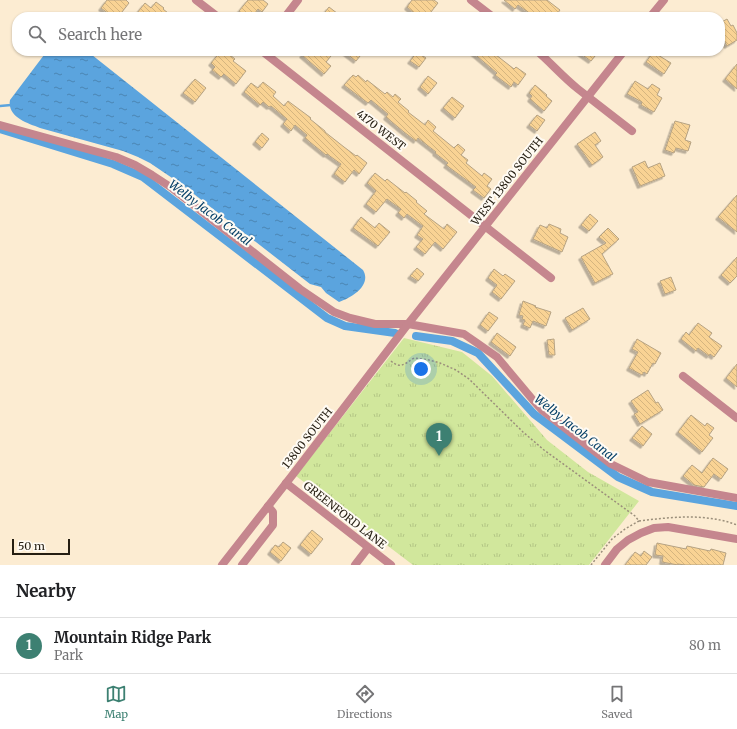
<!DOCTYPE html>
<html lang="en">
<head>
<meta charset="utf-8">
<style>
	body { margin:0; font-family:Merriweather,serif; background:#f2f2f2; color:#202124 }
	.scale { position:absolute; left:12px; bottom:10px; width:58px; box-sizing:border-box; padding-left:4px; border:2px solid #251e12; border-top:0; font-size:11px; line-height:14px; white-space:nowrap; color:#251e12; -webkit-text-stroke:3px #fffbf4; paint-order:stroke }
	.you { position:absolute; left:421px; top:369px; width:14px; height:14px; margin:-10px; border:3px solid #fff; border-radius:50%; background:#1a73e8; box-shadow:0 0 0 6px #1a73e833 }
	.badge { display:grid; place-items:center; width:26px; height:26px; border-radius:50%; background:#3d8072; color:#fff; font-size:13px; font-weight:700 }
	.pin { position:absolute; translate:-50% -33px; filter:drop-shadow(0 1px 2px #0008) }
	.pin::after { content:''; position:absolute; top:21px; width:14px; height:12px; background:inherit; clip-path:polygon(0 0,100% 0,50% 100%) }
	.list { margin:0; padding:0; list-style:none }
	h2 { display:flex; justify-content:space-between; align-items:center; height:52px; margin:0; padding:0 16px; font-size:17px }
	h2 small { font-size:13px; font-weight:400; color:#757577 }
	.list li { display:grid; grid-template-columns:26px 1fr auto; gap:12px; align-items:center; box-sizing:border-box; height:56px; padding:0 16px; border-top:1px solid #e0e0e0 }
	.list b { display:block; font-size:15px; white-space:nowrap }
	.list p { margin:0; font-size:13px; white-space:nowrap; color:#757577 }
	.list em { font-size:13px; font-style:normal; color:#757577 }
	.icon { flex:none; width:22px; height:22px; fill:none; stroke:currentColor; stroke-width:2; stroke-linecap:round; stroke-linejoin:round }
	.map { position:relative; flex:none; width:737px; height:565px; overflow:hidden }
	.search { position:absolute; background:#fff; box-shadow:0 1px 3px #0004; left:12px; right:12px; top:12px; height:44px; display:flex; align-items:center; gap:10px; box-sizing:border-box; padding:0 14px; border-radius:16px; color:#757577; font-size:15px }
	.sheet { height:108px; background:#fff }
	nav { display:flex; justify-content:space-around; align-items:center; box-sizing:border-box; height:56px; border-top:1px solid #e0e0e0; background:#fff; font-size:11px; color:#757577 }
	nav a { display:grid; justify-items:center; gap:2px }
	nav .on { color:#3d8072 }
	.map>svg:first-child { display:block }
</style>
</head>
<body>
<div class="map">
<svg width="737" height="565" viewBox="0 0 737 565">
	<defs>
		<pattern id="park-tufts" width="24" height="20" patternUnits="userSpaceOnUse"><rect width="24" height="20" fill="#d1e79c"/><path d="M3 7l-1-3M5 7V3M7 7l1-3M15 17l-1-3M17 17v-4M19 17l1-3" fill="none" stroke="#b3c685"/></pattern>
		<pattern id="water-ripples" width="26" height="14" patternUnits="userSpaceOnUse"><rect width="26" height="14" fill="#5ba4de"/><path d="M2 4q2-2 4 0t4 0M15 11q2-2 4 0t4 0" fill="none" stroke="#4b85b3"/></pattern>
		<pattern id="building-back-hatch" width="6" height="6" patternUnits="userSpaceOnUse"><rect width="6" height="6" fill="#f9d394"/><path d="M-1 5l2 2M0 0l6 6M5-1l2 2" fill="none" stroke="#d5b57f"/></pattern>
		<filter id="shadow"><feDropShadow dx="-2.5" dy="2.5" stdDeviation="0" flood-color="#0004"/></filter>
	</defs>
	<rect width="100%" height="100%" fill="#fcecd2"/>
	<path fill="url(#park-tufts)" d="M404,338L462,352L492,376L547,440L588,472L639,501L589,565H413L296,476Z"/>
	<path fill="url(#water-ripples)" d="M47,51H87L363,270C372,285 352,298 339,302L326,293L321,287L310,284L181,184L150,163L138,157L123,151L40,128C27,123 7,117 10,100Z"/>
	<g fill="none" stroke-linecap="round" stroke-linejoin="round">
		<path stroke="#5ba4de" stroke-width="2.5" d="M0,106L11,105"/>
		<g stroke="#5ba4de" stroke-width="8">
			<path d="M0,129L113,164L143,177L327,318L345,326L395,333"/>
			<path d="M416,336L452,341L478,353L534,414L618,477L652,492L737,506"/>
		</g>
	</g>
	<g fill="url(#building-back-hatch)" stroke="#b5a283" filter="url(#shadow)">
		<path d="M107,0H126L129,3L118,17H113L101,8Z"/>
		<path d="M248,0H263L268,4L262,12L258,9L252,17H247L239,11Z"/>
		<path d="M412,0H434L438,3L427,17H417L413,14L414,13L407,7Z"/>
		<path d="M504,0H547L560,10L555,17H535L518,5L515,9Z"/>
		<path d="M156,2L164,8L163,9L173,17H142L137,13L145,3L151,8Z"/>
		<path d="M329,7L342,17H321Z"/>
		<path d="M727,19L731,26L733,25L737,33V40L727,46L720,33V23Z"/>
		<path d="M221,51H225L235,59L233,61L246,71L236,84L224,74L221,77L212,70L215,67L211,63Z"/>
		<path d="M306,51H325L331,56L326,62L331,66L324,74L302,55Z"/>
		<path d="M343,51H364L356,61Z"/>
		<path d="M471,51H491L514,69L516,67L526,74L518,85L514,82L511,87L495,75L497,73Z"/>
		<path d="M577,51H599L591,61Z"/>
		<path d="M417,52L426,58L419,67L410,61Z"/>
		<path d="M653,52L671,63L664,74L646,62Z"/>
		<path d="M737,64V89L725,79Z"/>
		<path d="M353,75L356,77L358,75L366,82L367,80L385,94L387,92L393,97L395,94L401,99L398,102L409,111L408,112L425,125L428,120L436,127L433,131L454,148L458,144L465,150L461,155L468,160L466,163L482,176L484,173L492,179L487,186L491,189L484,198L473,190L476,187L446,165L448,163L435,153L436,152L418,138L416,141L404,132L386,117L388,114L371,100L368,103L344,85Z"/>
		<path d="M428,76L437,83L428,94L420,87Z"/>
		<path d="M195,79L206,88L195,102L183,93Z"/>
		<path d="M635,81L648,89L652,84L660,89L657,95L662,98L654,112L641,105L642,102L627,94Z"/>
		<path d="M263,82L276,92L273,96L284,106L288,101L311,118L310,119L325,131V132L344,147L356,156L357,155L367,163L359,174L354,170L345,182L334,174L341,164L327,154L326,155L305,138L307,135L295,125L291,131L283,124L287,119L271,106L269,107L263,102L260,105L244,92L251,83L258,88Z"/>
		<path d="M535,85L547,95L546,96L552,101L544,111L530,99L532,96L529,93Z"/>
		<path d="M452,97L464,106L455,118L443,108Z"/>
		<path d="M537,115L545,120L537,131L529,125Z"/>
		<path d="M675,121L690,125L685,140L691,142L688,151L676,148L674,153L665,150Z"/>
		<path d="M595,132L601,141L595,145L603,157L592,165L577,144Z"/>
		<path d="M262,133L269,139L262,148L255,142Z"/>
		<path d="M645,161L648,168L660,163L665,176L640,186L632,167Z"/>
		<path d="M375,173L385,181L387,179L405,193L406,192L417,201L416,202L427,211L424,214L444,229L447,224L457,232L443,249L435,242L425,254L416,247L423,239L417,235L423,226L407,214L404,218L398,213L401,209L387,199L376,212L366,204L376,191L367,183Z"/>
		<path d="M737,195V232L718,217Z"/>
		<path d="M590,214L598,221L589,231L581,225Z"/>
		<path d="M361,217L375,228L379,223L390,232L378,246L353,228Z"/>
		<path d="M549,224L561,229L560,233L568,237L562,252L533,239L540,225L547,228Z"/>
		<path d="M608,228L619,239L602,254L613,274L595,283L581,257L606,243L599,237Z"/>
		<path d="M737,257V276L730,283L721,275Z"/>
		<path d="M417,268L424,274L418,281L410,276Z"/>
		<path d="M494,269L503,276L505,274L515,281L501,299L492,292L497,285L488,278Z"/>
		<path d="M671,277L676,290L665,294L660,281Z"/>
		<path d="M523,301L536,306L535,307L551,312L546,326L533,321L530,328L523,325L525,320L522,319L523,316L519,315Z"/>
		<path d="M583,308L590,319L572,330L565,318Z"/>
		<path d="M489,312L498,318L488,331L480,325Z"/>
		<path d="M698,323L712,333L709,337L722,346L714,357L710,354L709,356L698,348L696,351L681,339L686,332L689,335Z"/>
		<path d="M497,333L516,347L510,356L491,342Z"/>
		<path d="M554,339L555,355H549L547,340Z"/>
		<path d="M637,339L661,353L655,364L653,363L647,374L644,372L642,375L629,368L638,352L632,349Z"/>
		<path d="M737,364V387L726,378Z"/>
		<path d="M648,390L656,403L658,402L663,410L640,424L634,414L638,412L631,401Z"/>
		<path d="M691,415L705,426L707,423L714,428L709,435L713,438L702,452L678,432Z"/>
		<path d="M642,426L652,434L643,446L632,438Z"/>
		<path d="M713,458L728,469L721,479L714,474L704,487L694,485L683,476L692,465L702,473Z"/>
		<path d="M312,530L323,539L311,554L300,545Z"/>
		<path d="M283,542L291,548L281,561L270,552L275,545L279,547Z"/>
		<path d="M657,543L686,549L687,546L710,551L711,549L726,553L723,565H685L678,564V565L662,562L663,556L655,555Z"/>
		<path d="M644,551L652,557L646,565H625L635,552L641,556Z"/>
	</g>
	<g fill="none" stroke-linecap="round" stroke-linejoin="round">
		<g stroke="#9b8f7b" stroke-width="1.5" stroke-dasharray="2 2" stroke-linecap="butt">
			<path d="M391,361C400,369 405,364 414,358L429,360L440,363L456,370L469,379L523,432L544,450L635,516L639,521C672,517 706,513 737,525"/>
			<path d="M591,565L612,539L625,529L639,521"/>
		</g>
		<g stroke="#c5868e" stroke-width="8">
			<path d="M196,0L218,17"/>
			<path d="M471,0L493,17"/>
			<path d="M285,17L298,0"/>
			<path d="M650,17L664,0"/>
			<path d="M262,51L551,278"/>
			<path d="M537,51C551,63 563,77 578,89C596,103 614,117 632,131"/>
			<path d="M0,125L116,157L135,165L152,175L172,188L300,289L334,312L350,318L375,324H408L464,334L477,343L497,357L533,400L542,410L611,464L648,482L737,498"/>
			<path d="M683,376L737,418"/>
			<path d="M286,483L391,565"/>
			<path d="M222,565L294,473L408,324L624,51"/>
			<path d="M242,565L273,525V512L268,506"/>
			<path d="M355,565L368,548"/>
			<path d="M605,565L617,549L628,540L641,533L654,528L668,527L737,539"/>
		</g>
	</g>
	<g text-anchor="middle" stroke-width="4" stroke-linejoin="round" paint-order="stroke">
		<g font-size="11" fill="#251e12" stroke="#fffbf4">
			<text transform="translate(381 130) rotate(38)" y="4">4170 WEST</text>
			<text transform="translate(507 181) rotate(-52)" y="4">WEST 13800 SOUTH</text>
			<text transform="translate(307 438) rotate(-52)" y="4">13800 SOUTH</text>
			<text transform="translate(345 515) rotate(38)" y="4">GREENFORD LANE</text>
		</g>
		<g font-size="12" font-style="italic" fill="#094269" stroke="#fffbf4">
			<text transform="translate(210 213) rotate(37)" y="4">Welby Jacob Canal</text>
			<text transform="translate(575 428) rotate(38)" y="4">Welby Jacob Canal</text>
		</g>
	</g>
</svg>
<div class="scale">50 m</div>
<div class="you"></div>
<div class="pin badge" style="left:439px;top:456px">1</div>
<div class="search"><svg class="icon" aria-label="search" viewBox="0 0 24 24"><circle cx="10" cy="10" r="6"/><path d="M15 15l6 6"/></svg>Search here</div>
</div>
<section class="sheet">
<h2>Nearby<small></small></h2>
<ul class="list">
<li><span class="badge">1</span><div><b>Mountain Ridge Park</b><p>Park</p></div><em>80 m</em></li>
</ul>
</section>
<nav>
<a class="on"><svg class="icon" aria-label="map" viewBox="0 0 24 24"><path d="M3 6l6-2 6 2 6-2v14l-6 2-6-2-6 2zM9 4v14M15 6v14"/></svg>Map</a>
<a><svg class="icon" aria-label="directions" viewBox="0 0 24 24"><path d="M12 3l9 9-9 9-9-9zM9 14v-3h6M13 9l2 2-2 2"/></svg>Directions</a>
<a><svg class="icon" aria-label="saved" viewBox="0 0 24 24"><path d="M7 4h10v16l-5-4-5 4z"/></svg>Saved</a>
</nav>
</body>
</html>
